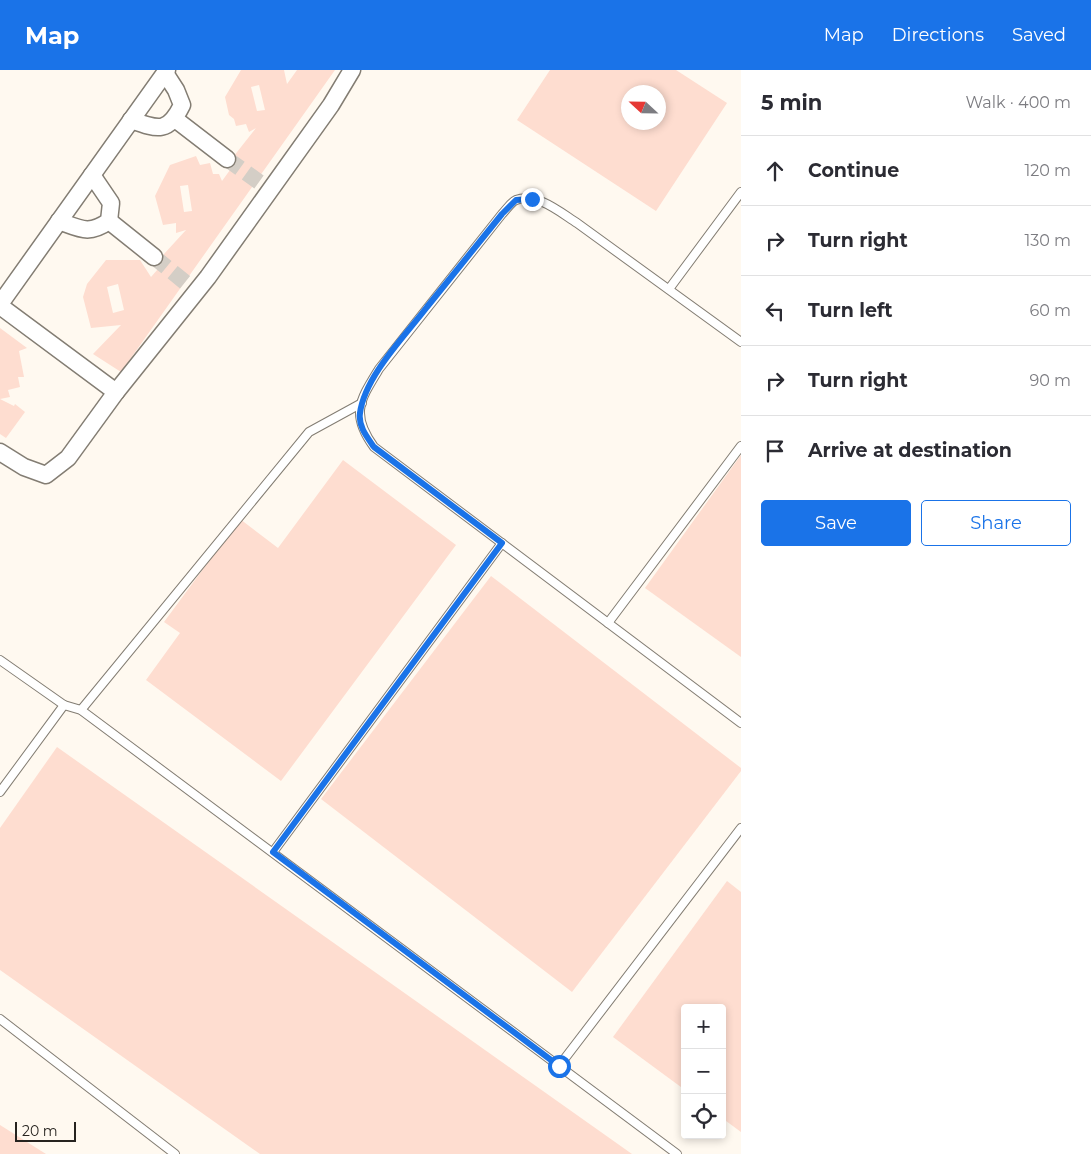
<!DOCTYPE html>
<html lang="en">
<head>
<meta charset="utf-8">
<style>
	body { margin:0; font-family:Montserrat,sans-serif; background:#f7f7f7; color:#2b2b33 }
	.controls { position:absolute; right:15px; bottom:15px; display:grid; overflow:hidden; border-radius:5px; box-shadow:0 2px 8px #0003 }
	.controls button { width:45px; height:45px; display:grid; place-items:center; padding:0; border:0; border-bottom:1px solid #e1e1e2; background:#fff; color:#2b2b33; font:25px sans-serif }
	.compass { position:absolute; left:621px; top:15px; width:45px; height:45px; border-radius:50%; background:#fff; box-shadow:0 2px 8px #0003; rotate:292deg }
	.scale { position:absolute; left:15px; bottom:12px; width:61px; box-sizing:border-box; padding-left:5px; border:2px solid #26231f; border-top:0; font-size:14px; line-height:18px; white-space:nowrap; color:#26231f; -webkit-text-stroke:4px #fff9f0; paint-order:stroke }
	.stop { position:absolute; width:15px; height:15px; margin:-11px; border:4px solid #1a73e8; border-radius:50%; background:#fff }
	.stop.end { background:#1a73e8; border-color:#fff; box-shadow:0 1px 5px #0008 }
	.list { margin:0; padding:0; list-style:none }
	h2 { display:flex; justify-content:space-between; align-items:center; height:65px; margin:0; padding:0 20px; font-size:21px }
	h2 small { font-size:16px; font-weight:400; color:#7c7c81 }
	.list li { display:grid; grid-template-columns:32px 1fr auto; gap:15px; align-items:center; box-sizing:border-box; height:70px; padding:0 20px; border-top:1px solid #e1e1e2 }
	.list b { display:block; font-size:19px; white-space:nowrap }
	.list em { font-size:16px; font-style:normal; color:#7c7c81 }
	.actions { display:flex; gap:10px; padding:15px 20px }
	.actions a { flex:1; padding:11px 0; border:1px solid #1a73e8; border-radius:5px; text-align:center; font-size:18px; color:#1a73e8 }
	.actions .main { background:#1a73e8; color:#fff }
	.icon { flex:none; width:28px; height:28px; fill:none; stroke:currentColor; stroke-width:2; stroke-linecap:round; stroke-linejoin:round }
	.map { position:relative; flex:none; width:741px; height:1084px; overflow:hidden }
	header { display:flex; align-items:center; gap:30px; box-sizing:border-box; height:70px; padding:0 25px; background:#1a73e8; color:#fff }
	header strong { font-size:24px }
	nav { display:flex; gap:28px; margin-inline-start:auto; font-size:18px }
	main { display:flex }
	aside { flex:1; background:#fff }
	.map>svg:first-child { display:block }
</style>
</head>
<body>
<header>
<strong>Map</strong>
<nav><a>Map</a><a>Directions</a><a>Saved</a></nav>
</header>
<main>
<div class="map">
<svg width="741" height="1084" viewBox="0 0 741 1084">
	<rect width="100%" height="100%" fill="#fff9f0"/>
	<g fill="#feddd0" fill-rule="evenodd">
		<path d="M241,0H284L287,14L297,0H335L121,302L93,284L121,255L91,258L83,227L87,214L106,190H140L151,207L158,199L153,196L186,160L176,163V153L163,155L155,126L170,95L196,86L200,95L210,93L213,104H219L222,111L230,100L226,96L256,58L249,62L246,54L236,56L234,49L229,45L225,27ZM259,15L265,40L257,41L251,17ZM188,115L192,141L184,142L180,116ZM118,214L124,240L113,243L107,217Z"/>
		<path d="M550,0H676L727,33L656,141L517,50ZM628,22H658V52H628Z"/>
		<path d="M0,258L27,278L19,281L24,307H18L20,317L8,320L10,327L0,329Z"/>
		<path d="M0,329L14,336L15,334L25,342L6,368L0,364Z"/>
		<path d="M741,385V587L645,518Z"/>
		<path d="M343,390L456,475L281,711L146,610L180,563L164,552L240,449L278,478Z"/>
		<path d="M491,506L741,698V701L572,922L321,729Z"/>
		<path d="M57,677L632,1084H260L0,900V758Z"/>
		<path d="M727,811L741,822V1062L722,1048V938H685V1020L613,967Z"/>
		<path d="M0,1055L46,1084H0Z"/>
	</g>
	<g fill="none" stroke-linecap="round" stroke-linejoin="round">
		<g stroke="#d4cec6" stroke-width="16" stroke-dasharray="16 8" stroke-linecap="butt">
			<path d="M227,89L259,112"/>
			<path d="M154,187L186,213"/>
		</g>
		<defs>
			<g id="lane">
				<path d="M669,219L741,122"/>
				<path d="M741,272L577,153C561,143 537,122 516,130C511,132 506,140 502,144L379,299C360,330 350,344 374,377L741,653"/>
				<path d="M608,553L741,376"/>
				<path d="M0,590L64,635L81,640L677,1084"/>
				<path d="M81,640L309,362L362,333"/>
				<path d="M0,722L64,635"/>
				<path d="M273,782L502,473"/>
				<path d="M0,949L175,1084"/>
				<path d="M559,996L741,758"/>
			</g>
			<g id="street">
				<path d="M175,49L227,89"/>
				<path d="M131,50C159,60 168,63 182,35L176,20L165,3"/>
				<path d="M59,151C81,159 89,165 109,151L111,133L92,105"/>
				<path d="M109,151L154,187"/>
				<path d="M0,234L167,0"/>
				<path d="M0,236L116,322"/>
				<path d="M0,382L24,397L46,405L68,388L116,322L208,207L331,35L352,0"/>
			</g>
		</defs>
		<use href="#lane" stroke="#837d73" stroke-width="10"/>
		<use href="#street" stroke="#837d73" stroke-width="19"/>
		<use href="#lane" stroke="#fff" stroke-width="8"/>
		<use href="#street" stroke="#fff" stroke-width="16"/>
	</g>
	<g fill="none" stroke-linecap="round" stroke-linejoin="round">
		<path stroke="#1a73e8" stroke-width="6" d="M532,129L516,130L502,144C477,175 452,206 427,237C405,266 365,306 360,343C358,356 367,367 374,377L502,473L273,782L559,996"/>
	</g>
</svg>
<div class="controls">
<button>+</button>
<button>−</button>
<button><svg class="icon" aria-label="locate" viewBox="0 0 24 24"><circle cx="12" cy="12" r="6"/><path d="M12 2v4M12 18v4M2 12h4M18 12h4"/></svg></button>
</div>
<svg class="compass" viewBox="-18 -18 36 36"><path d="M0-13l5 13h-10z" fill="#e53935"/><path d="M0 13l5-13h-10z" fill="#7c7c81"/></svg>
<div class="scale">20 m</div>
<div class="stop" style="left:559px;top:996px"></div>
<div class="stop end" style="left:532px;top:129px"></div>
</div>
<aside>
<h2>5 min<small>Walk · 400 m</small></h2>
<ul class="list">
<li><svg class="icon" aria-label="ahead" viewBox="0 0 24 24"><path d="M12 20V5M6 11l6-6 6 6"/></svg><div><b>Continue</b></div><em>120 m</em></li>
<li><svg class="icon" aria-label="right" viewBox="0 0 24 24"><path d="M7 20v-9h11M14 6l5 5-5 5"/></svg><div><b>Turn right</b></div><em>130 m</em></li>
<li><svg class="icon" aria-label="left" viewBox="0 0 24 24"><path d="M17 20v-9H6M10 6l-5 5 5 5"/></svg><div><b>Turn left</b></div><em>60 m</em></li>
<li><svg class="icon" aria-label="right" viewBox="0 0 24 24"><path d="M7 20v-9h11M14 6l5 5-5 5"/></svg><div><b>Turn right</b></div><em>90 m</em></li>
<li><svg class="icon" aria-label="arrive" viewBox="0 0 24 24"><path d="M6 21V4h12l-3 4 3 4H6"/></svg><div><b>Arrive at destination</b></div></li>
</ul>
<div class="actions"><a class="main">Save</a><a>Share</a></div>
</aside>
</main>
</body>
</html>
